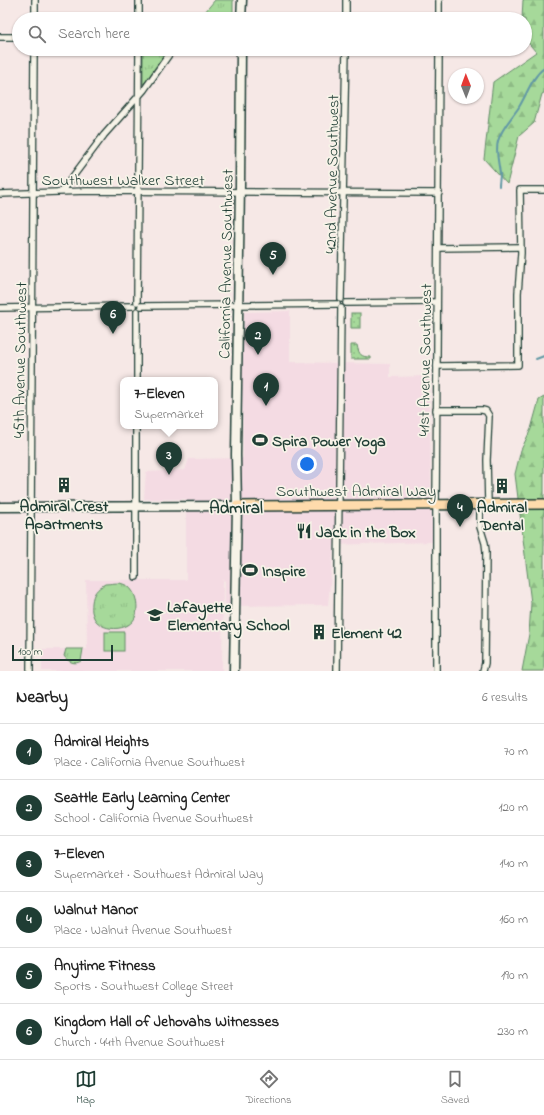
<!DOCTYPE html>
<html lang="en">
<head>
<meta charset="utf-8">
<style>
	body { margin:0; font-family:"Indie Flower",sans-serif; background:#f2f2f2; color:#222 }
	.compass { position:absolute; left:448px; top:68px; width:36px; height:36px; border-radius:50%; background:#fff; box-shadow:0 1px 3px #0004; rotate:359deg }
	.scale { position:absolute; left:12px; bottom:10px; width:101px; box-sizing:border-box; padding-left:4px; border:2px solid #1f3d34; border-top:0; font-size:11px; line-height:14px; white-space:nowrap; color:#1f3d34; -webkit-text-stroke:3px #f7f3e8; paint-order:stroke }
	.you { position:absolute; left:307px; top:464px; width:14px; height:14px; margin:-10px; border:3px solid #fff; border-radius:50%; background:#1a73e8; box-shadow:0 0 0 6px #1a73e833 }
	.badge { display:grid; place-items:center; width:26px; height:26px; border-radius:50%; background:#1f3d34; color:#fff; font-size:13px; font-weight:700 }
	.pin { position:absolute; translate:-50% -33px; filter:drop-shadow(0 1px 2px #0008) }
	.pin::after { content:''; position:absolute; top:21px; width:14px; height:12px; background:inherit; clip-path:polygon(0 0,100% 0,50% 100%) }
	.popup { position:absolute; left:120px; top:377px; width:98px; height:52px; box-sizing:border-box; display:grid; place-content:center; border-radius:8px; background:#fff; filter:drop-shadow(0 1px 3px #0005); font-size:13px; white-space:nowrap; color:#767676 }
	.popup b { font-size:15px; color:#222 }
	.popup::after { content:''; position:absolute; left:50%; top:100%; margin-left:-8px; border:8px solid transparent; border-top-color:#fff }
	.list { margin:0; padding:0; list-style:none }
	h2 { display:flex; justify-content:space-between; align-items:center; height:52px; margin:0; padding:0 16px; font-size:17px }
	h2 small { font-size:13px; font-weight:400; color:#767676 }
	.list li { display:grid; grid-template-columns:26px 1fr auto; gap:12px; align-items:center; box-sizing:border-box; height:56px; padding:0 16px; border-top:1px solid #e0e0e0 }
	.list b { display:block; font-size:15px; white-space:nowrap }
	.list p { margin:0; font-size:13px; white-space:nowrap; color:#767676 }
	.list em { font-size:13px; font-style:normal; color:#767676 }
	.icon { flex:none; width:22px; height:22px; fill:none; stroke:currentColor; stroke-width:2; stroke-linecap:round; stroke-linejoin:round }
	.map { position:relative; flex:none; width:544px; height:671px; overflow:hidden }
	.search { position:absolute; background:#fff; box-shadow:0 1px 3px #0004; left:12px; right:12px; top:12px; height:44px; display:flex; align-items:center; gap:10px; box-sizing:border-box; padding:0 14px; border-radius:22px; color:#767676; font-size:15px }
	.sheet { height:388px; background:#fff }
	nav { display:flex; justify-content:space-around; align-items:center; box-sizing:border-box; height:56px; border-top:1px solid #e0e0e0; background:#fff; font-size:11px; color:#767676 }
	nav a { display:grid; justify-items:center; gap:2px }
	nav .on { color:#1f3d34 }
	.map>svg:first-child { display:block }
</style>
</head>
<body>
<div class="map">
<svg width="544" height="671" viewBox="0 0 544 671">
	<defs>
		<pattern id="grass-dots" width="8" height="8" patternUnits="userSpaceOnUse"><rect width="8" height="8" fill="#a6d99a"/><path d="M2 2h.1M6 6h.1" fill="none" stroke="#8ebb85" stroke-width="1.8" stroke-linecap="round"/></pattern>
		<pattern id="forest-firs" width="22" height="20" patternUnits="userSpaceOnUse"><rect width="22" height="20" fill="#a6d99a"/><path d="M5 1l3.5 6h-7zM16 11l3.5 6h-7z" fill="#8ebb85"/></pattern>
		<pattern id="park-tufts" width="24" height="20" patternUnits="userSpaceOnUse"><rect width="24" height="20" fill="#a6d99a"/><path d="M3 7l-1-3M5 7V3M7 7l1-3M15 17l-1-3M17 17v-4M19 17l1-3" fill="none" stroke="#8ebb85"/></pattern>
	</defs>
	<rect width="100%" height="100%" fill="#f6e8e6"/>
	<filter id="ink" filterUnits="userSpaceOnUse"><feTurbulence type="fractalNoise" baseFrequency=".025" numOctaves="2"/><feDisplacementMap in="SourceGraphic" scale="8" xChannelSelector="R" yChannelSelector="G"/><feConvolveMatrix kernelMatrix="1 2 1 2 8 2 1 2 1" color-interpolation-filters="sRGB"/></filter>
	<g filter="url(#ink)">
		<path fill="#f4dbe3" d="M290,311V362L390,364V377L429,376L432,542L334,545L328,605L225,606V581L223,580L222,671H42V649H87L86,580H186V499H144L146,472L185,470L189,459L243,458L242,378L244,312Z"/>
		<g fill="url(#grass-dots)" stroke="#628b67">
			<rect x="351" y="313" width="9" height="15"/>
			<path d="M351,345H357C359,355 361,357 371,357V359H351Z"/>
		</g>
		<g fill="url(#forest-firs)" stroke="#628b67">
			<path d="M523,0H544V93L542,94L534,123L519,136L507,184L484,159L493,82L536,52L525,39V19H522Z"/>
			<path d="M544,397V671H522L529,634L531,603L515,474L521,450L531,429L539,400Z"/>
		</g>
		<g fill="url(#park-tufts)" stroke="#628b67">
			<path d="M215,0H233V19H199Z"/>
			<path d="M143,49H168L146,81L143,84Z"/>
			<path d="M105,584C110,584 118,582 123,584C135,587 139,604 136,615C131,633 98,633 93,615C91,611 92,606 92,603C93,593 97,589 105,584Z"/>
			<path d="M66,649H83L81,661C75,665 68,662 64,656Z"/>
		</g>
		<rect fill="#a6d99a" stroke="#628b67" x="105" y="632" width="19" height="19"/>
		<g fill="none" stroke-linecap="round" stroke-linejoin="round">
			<g stroke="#6299a5" stroke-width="2">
				<path d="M499,186C499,182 500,178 500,174C499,162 495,153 498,141C502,127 512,118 519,107C527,94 532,77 544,68"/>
				<path d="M536,359L544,356"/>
			</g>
			<defs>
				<g id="minor">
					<path d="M35,19V0"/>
					<path d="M139,19V0"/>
					<path d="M346,19V0"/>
					<path d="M439,19V0"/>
					<path d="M0,37H19"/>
					<path d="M62,191L104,135L144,90L173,49"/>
					<path d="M0,194L87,191L439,193"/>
					<path d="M438,248L520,247"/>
					<path d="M341,299L346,49"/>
					<path d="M137,302L139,49"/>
					<path d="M346,303L437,302"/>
					<path d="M141,306L337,304"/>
					<path d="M0,308L133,306"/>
					<path d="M437,366L518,365V293L521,253L520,190H544"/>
					<path d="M137,380V311"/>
					<path d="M436,410H482L486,411L489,416L487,460L488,504"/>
					<path d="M480,504V527L485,543L486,551L485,663L483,671"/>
					<path d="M136,577V426"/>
					<path d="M30,671L34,49"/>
					<path d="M337,671L341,308"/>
					<path d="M436,671V504L439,49"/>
				</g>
				<g id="secondary">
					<path d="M241,19L242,0"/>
					<path d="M0,507L237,506"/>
					<path d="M234,671L237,506L236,455L240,185L241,49"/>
				</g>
				<path id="primary" d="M237,506L544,504"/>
			</defs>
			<use href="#minor" stroke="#1f3d34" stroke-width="8"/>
			<use href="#secondary" stroke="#1f3d34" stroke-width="11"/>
			<use href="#primary" stroke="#1f3d34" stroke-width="12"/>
			<use href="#minor" stroke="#f7f3e8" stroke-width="5.5"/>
			<use href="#secondary" stroke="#f7f3e8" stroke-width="8"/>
			<use href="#primary" stroke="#fedbac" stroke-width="9"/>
		</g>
	</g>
	<defs>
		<symbol id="stadium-bare" viewBox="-9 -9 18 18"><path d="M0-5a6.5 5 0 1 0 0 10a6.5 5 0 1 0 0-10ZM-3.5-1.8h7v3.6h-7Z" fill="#1f3d34" stroke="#f7f3e8" stroke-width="2.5" paint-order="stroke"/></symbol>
		<symbol id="building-bare" viewBox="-9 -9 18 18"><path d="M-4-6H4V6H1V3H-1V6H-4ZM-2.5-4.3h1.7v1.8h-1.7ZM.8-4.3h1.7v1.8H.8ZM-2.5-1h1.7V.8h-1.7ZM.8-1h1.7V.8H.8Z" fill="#1f3d34" stroke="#f7f3e8" stroke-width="2.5" paint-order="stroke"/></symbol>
		<symbol id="restaurant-bare" viewBox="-9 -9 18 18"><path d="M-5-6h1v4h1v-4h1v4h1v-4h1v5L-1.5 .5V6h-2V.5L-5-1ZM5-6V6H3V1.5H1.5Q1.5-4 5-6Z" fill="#1f3d34" stroke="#f7f3e8" stroke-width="2.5" paint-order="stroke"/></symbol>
		<symbol id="school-bare" viewBox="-9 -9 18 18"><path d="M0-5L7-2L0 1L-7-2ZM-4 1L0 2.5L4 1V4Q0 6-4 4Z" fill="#1f3d34" stroke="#f7f3e8" stroke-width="2.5" paint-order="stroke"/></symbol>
	</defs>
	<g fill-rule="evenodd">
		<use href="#stadium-bare" x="249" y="429" width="22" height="22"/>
		<use href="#building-bare" x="53" y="474" width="22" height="22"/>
		<use href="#building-bare" x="491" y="475" width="22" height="22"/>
		<use href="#restaurant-bare" x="293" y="520" width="22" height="22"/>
		<use href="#stadium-bare" x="239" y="559" width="22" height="22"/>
		<use href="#school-bare" x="144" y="604" width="22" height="22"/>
		<use href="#building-bare" x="308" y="621" width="22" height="22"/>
	</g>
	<g text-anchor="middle" stroke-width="3.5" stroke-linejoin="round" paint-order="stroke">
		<g font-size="16" fill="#1f3d34" stroke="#f7f3e8">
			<text transform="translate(331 174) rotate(-89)" y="6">42nd Avenue Southwest</text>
			<text x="123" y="185">Southwest Walker Street</text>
			<text transform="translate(225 264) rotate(-89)" y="6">California Avenue Southwest</text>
			<text transform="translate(19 360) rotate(-89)" y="6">45th Avenue Southwest</text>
			<text transform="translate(424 360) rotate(-89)" y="6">41st Avenue Southwest</text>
			<text x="356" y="496">Southwest Admiral Way</text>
		</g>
		<g font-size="16" font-weight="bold" fill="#1f3d34" stroke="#f7f3e8" text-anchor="start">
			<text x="272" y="446">Spira Power Yoga</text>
			<text x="64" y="511" text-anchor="middle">Admiral Crest<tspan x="64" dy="18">Apartments</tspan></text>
			<text x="502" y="512" text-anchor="middle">Admiral<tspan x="502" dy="18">Dental</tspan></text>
			<text x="316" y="537">Jack in the Box</text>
			<text x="262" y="576">Inspire</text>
			<text x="167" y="612">Lafayette<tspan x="167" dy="18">Elementary School</tspan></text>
			<text x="331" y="638">Element 42</text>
		</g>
		<g font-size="17" font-weight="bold" fill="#1f3d34" stroke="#f7f3e8">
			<text x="236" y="513">Admiral</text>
		</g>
	</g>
</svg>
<svg class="compass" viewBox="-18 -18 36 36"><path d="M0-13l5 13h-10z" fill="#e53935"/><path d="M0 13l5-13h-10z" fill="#767676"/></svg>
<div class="scale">100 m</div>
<div class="you"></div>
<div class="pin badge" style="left:266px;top:406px">1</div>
<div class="pin badge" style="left:258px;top:355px">2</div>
<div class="pin badge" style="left:169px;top:475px">3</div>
<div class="popup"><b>7-Eleven</b>Supermarket</div>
<div class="pin badge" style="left:460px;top:527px">4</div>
<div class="pin badge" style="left:273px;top:275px">5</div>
<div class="pin badge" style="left:113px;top:334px">6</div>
<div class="search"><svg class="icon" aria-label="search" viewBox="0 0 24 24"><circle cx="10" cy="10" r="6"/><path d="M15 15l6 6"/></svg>Search here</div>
</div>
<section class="sheet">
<h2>Nearby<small>6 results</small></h2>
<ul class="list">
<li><span class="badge">1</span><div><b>Admiral Heights</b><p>Place · California Avenue Southwest</p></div><em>70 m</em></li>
<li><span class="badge">2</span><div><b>Seattle Early Learning Center</b><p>School · California Avenue Southwest</p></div><em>120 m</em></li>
<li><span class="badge">3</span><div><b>7-Eleven</b><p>Supermarket · Southwest Admiral Way</p></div><em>140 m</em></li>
<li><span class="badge">4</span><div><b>Walnut Manor</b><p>Place · Walnut Avenue Southwest</p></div><em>160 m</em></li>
<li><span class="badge">5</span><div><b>Anytime Fitness</b><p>Sports · Southwest College Street</p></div><em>190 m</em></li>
<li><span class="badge">6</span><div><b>Kingdom Hall of Jehovahs Witnesses</b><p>Church · 44th Avenue Southwest</p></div><em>230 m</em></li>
</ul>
</section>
<nav>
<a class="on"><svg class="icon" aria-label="map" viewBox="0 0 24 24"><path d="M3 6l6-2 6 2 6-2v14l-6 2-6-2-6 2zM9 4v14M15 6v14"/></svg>Map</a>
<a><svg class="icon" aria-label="directions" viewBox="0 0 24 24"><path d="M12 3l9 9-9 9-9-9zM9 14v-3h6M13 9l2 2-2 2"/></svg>Directions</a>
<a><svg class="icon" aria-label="saved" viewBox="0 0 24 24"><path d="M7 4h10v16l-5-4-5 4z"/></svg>Saved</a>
</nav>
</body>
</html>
